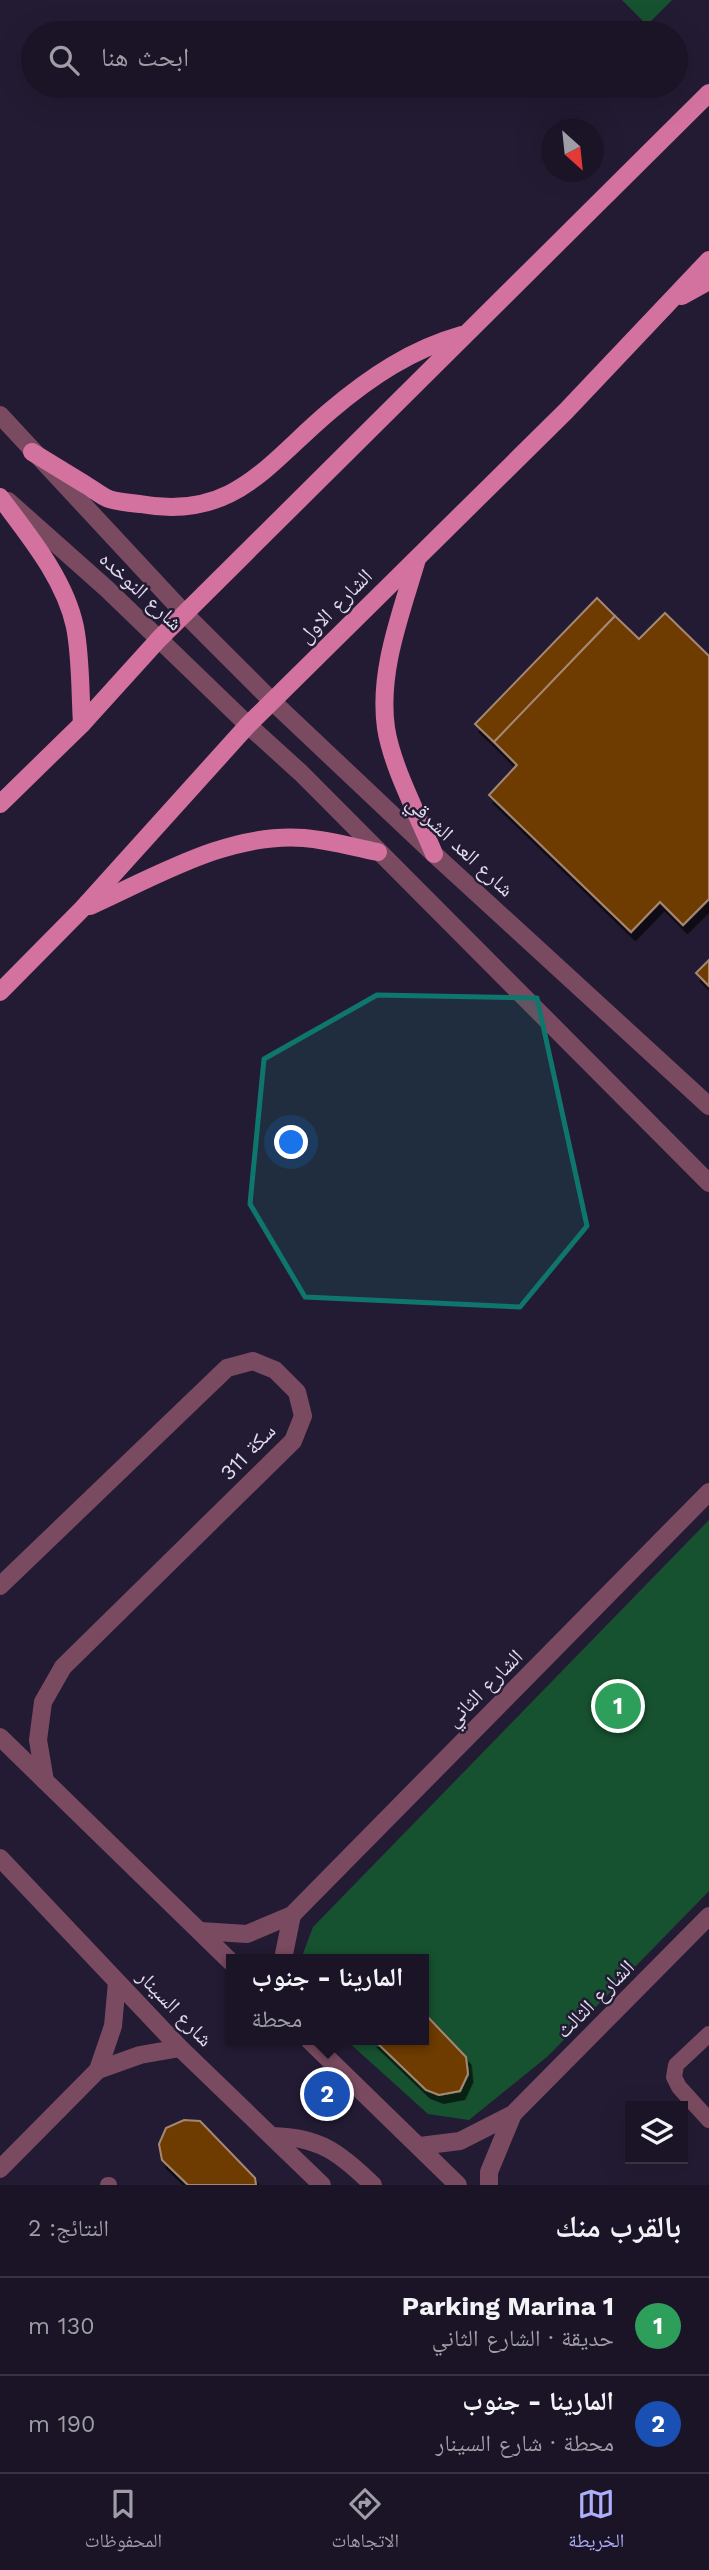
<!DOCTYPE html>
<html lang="ar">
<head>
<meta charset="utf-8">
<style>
	body { margin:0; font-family:"Work Sans","Noto Naskh Arabic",sans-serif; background:#272132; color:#f1f3f6; direction:rtl }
	.controls { position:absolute; right:21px; bottom:21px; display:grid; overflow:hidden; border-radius:0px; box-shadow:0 7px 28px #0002 }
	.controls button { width:63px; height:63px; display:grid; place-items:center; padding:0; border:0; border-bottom:2px solid #383343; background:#1a1426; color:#f1f3f6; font:35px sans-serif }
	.compass { position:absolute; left:541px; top:119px; width:63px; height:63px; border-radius:50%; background:#1a1426; box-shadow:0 7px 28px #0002; rotate:153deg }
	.you { position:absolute; left:292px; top:1143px; width:24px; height:24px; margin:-18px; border:5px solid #fff; border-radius:50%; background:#1a73e8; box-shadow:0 0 0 10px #1a73e833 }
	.badge { display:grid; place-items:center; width:46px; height:46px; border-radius:50%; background:#adaffb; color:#fff; font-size:23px; font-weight:700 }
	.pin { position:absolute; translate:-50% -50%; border:4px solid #fff; box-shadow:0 2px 7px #0006 }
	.popup { position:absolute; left:226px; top:1954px; width:203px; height:91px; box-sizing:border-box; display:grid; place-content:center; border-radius:0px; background:#1a1426; filter:drop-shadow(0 2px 5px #0005); font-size:23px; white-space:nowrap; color:#9f9ea7 }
	.popup b { font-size:26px; color:#f1f3f6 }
	.popup::after { content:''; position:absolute; left:50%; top:100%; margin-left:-14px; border:14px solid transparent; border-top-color:#1a1426 }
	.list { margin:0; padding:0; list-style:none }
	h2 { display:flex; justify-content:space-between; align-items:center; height:91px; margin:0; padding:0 28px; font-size:30px }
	h2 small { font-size:23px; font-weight:400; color:#9f9ea7 }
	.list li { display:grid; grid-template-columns:46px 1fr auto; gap:21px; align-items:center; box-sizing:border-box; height:98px; padding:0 28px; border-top:2px solid #383343 }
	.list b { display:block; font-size:26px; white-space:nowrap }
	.list p { margin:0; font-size:23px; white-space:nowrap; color:#9f9ea7 }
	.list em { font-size:23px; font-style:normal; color:#9f9ea7 }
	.icon { flex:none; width:38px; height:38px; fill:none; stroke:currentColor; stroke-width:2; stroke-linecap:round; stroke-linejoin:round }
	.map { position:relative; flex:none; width:709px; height:2185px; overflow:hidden; direction:ltr }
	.search { position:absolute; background:#1a1426; box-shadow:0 7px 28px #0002; left:21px; right:21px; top:21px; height:77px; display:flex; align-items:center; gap:18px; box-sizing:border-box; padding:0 24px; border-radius:38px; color:#9f9ea7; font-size:26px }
	.sheet { height:287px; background:#1a1426 }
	nav { display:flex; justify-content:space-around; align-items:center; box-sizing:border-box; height:98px; border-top:2px solid #383343; background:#1a1426; font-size:19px; color:#9f9ea7 }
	nav a { display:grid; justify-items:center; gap:4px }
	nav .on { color:#adaffb }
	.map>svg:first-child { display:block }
</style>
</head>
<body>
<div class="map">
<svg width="709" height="2185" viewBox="0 0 709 2185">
	<defs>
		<filter id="shadow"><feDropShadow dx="4.5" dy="8" stdDeviation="0" flood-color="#0009"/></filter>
	</defs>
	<rect width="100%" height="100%" fill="#231b33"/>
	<g fill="#175230">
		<path d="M622,0H672L647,25Z"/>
		<path d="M709,1520V1891L548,2056L469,2120L428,2114L346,2040H423V1959H301L313,1927Z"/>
	</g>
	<g fill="#6e3a02" stroke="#a58873" stroke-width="2" filter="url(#shadow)">
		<path d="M597,598L615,616L494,742L475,724Z"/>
		<path d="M665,613L709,656V899L683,925L660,902L631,932L489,795L517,765L494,742L615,616L639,639Z"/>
		<path d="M709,960V986L696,973Z"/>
		<path d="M423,2012L466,2057L468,2074L460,2091L439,2095L426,2090L374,2040H423Z"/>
		<path d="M184,2120L200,2121L255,2178L256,2185H188L162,2160L159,2144L166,2128Z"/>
	</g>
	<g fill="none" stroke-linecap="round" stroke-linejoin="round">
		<g stroke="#7a4b60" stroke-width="16">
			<path d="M709,2034L676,2065L674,2077L679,2087L709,2120"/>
			<path d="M108,2185H109"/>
		</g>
		<g stroke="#7a4b60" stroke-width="18">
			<path d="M0,415L185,614L272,701"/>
			<path d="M8,501L107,589L248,725"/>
			<path d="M0,1586L227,1368L253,1361L275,1370L297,1392L303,1416L293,1441L63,1667L43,1702L38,1740L45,1781"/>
			<path d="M200,1931L247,1934L292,1915L709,1492"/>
			<path d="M283,1959L292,1915"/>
			<path d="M98,2070L140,2055L180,2048"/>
			<path d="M420,2146L460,2141L513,2114L709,1916"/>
			<path d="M0,2169L98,2070L113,2026L117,1982"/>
			<path d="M489,2185V2172L513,2114"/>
		</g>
		<g stroke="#7a4b60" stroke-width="18">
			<path d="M272,701L434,854L709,1106"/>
			<path d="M248,725L301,773L709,1183"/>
			<path d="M0,1737L231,1962"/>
			<path d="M0,1858L180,2048L322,2185"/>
			<path d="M309,2040L458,2185"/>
			<path d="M272,2136C320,2137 340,2153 373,2185"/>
		</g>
		<g stroke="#d3729f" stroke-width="18">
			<path d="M682,296L709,281"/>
			<path d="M32,452C50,463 68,474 86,485C93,489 101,496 109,499C118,502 130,503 140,504C234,521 267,464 330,411C370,377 412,349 462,335"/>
			<path d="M0,497C29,536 65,579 75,627C81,658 80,692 82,724"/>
			<path d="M417,559C401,614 378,671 386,728C392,767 419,817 434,854"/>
			<path d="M0,804L82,724L159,639L709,93"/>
			<path d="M90,906C157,876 229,832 304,838C329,840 353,847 378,852"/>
			<path d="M0,992L83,908L248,725L566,411L709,260"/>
		</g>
	</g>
	<path fill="#0f766e" fill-opacity="0.2" stroke="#0f766e" stroke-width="5" stroke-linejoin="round" d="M377,995L537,998L587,1226L520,1307L305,1297L250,1204L264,1059Z"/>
	<g text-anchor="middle" stroke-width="5" stroke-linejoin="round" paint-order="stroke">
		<g font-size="21" fill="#e0dced" stroke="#231b33">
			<text transform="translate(141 591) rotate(43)" y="7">شارع النوخده</text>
			<text transform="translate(335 606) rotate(-45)" y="7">الشارع الاول</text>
			<text transform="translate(460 846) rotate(43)" y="7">شارع العد الشرقي</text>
			<text transform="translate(248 1452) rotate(-46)" y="7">سكة 311</text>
			<text transform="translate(484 1688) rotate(-45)" y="7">الشارع الثاني</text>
			<text transform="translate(595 1999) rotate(-45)" y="7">الشارع الثالث</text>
			<text transform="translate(175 2008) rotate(46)" y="7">شارع السينار</text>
		</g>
	</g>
</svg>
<div class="controls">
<button><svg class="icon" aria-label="layers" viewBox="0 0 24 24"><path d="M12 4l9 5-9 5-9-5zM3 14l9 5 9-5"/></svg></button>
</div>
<svg class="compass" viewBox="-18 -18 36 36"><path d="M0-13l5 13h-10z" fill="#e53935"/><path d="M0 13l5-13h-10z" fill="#9f9ea7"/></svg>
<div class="you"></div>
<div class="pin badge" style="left:618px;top:1706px;background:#2e9e5b">1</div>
<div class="pin badge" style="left:327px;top:2094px;background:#1a4fb4">2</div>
<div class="popup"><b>المارينا - جنوب</b>محطة</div>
<div class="search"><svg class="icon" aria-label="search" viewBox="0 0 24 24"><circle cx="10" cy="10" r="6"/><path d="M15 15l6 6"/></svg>ابحث هنا</div>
</div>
<section class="sheet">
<h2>بالقرب منك<small>النتائج: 2</small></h2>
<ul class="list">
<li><span class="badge" style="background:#2e9e5b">1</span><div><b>Parking Marina 1</b><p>حديقة · الشارع الثاني</p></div><em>130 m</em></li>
<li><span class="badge" style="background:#1a4fb4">2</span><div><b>المارينا - جنوب</b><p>محطة · شارع السينار</p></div><em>190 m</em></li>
</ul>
</section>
<nav>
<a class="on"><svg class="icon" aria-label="map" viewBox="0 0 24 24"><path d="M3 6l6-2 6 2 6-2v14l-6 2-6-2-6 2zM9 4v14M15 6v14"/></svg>الخريطة</a>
<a><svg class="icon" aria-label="directions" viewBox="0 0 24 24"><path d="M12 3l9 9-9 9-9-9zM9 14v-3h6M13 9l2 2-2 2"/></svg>الاتجاهات</a>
<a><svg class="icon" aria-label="saved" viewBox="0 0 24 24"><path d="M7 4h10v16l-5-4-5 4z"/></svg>المحفوظات</a>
</nav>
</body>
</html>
